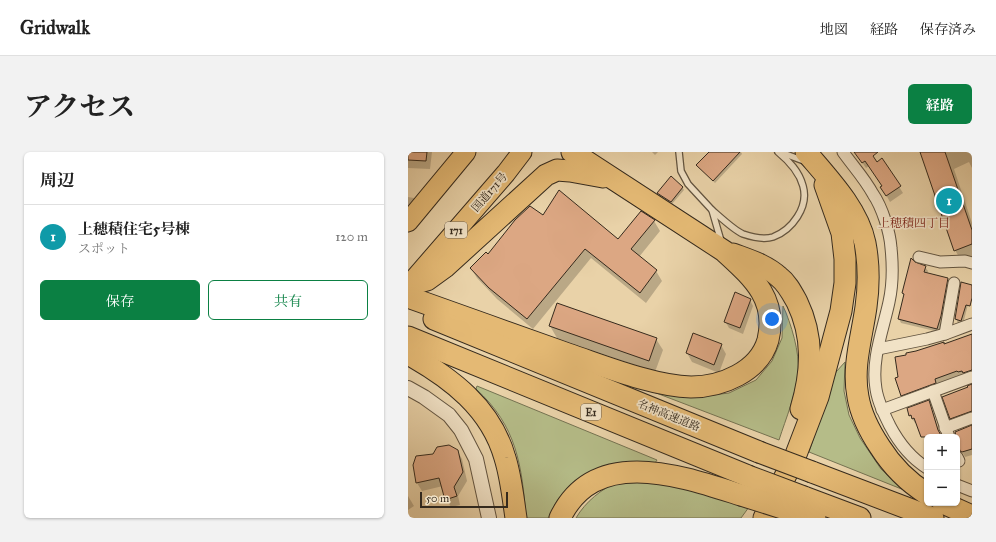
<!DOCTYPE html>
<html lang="ja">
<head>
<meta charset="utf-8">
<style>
	body { margin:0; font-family:"IM FELL Great Primer","Noto Serif JP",serif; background:#f2f2f2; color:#222 }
	.controls { position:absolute; right:12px; bottom:12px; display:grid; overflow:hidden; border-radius:6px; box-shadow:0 1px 3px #0004 }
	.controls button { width:36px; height:36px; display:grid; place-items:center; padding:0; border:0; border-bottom:1px solid #e0e0e0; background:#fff; color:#222; font:20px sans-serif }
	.scale { position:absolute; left:12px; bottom:10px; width:88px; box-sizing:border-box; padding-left:4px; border:2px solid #352a1d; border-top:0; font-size:11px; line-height:14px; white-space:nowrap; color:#352a1d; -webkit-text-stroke:3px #f1e2c6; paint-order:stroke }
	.you { position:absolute; left:364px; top:167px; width:14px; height:14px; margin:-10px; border:3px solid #fff; border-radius:50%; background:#1a73e8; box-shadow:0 0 0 6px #1a73e833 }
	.badge { display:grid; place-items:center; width:26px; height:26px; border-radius:50%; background:#0b8043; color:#fff; font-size:13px; font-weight:700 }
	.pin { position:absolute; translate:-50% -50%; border:2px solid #fff; box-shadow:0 1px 4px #0006 }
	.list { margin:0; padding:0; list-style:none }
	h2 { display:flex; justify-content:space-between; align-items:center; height:52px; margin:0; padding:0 16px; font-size:17px }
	h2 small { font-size:13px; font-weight:400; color:#767676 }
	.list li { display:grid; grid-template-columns:26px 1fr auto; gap:12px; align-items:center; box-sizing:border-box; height:64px; padding:0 16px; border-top:1px solid #e0e0e0 }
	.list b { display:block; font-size:15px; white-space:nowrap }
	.list p { margin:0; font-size:13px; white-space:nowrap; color:#767676 }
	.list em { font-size:13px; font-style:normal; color:#767676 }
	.actions { display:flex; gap:8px; padding:12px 16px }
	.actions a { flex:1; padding:9px 0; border:1px solid #0b8043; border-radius:6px; text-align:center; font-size:14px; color:#0b8043 }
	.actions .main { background:#0b8043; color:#fff }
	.map { position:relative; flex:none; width:564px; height:366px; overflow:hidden; border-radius:6px }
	header { display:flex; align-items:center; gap:24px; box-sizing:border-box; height:56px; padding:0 20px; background:#fff; border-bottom:1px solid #e0e0e0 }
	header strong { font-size:19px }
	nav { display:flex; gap:22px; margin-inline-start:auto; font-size:14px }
	.intro { display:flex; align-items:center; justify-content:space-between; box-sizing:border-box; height:96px; padding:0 24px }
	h1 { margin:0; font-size:28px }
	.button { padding:10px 18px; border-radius:6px; background:#0b8043; color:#fff; font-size:14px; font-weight:700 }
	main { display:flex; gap:24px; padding:0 24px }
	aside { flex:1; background:#fff; border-radius:6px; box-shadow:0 1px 3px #0004 }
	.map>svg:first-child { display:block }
</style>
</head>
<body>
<header>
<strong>Gridwalk</strong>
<nav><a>地図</a><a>経路</a><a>保存済み</a></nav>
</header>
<div class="intro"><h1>アクセス</h1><a class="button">経路</a></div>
<main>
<aside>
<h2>周辺<small></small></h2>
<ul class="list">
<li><span class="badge" style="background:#0f9aa8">1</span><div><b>上穂積住宅5号棟</b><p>スポット</p></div><em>120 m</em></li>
</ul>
<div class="actions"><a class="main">保存</a><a>共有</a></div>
</aside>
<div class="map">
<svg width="564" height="366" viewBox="0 0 564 366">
	<rect width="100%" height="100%" fill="#e9d2a8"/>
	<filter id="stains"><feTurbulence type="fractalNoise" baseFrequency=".005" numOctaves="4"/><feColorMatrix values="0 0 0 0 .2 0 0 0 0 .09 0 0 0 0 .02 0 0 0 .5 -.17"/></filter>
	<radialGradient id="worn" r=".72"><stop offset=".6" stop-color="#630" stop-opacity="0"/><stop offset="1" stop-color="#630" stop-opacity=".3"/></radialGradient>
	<g fill="#b5bc88" stroke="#757352">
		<path d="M375,154C383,171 392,201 390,220C388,243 378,266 371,288L243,239L297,244L321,241L348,228L364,209L374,186Z"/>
		<path d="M437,210L436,239L441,263L452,286L473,317L496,338L401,300L428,220Z"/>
		<path d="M69,234L249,308L247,311L196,316L168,328L150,347L140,366H118C114,314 109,274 68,237Z"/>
		<path d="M210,329L256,330L341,355L333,366H168C178,349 193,338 210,329Z"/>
	</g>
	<g fill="#0003">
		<path d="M0,0H24L22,17L0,16Z"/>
		<path d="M244,0H250L247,3Z"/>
		<path d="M303,0H333L334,2L307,31L290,14Z"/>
		<path d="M447,0H461L469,11L474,8L495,41L482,50L477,41L475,34L461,14L458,16Z"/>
		<path d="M513,0H564V16L561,10L546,17L564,71V109L555,112L547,98Z"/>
		<path d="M274,35L276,38L264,52L251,44L250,41Z"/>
		<path d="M0,45L6,46L11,54L0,67Z"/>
		<path d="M233,61L246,69L252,79L231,105L248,119L254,129L238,151L183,106L125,177L89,147L69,126L63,116L135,64L211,88Z"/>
		<path d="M506,111L517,115L520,119L519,122L540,127L542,131L535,168L531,180L493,171L491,167L496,144L495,141Z"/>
		<path d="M564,137L555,172L550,171L548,167Z"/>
		<path d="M342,148L345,154L335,182L321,176L317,169Z"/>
		<path d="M142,174L248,187L255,198L247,220L149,186Z"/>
		<path d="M564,183V223L553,224L552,223L529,232L530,236L497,248L494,243L536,193Z"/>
		<path d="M313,193L318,202L311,221L284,210L279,201Z"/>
		<path d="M564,233V265L546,271L543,266Z"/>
		<path d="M520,250L523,254L533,285L519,286L509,271H507L502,263Z"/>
		<path d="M564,274V303L557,305L552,296L549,297V285Z"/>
		<path d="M49,298L54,307L59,329L50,344L52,353L43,355L38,347L35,334L14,339L9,331L6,313Z"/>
		<path d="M0,344L6,354L0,358Z"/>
	</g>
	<g fill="#dca783" stroke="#352a1d">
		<path d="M0,0H19L18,9L0,8Z"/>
		<path d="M301,0H332L305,29L288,13Z"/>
		<path d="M446,0H470L465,4L469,10L474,6L493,34L478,44L472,35L474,34L457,9L454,11Z"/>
		<path d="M512,0H537L564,78V92L546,99Z"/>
		<path d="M263,24L275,35L263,50L249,41Z"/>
		<path d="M151,38L210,87L233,59L247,68L223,97L249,118L232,141L177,97L119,167L81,136L62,116L78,100L80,102L107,68L122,54L135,63Z"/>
		<path d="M503,106L507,110L518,114L516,120L540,126L533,164L529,177L490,167L496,142L494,141Z"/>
		<path d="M553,130L564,133V146L562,154L558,153L553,169L547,167Z"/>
		<path d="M327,140L343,147L332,176L316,170Z"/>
		<path d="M149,151L249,186L241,209L141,174Z"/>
		<path d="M285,181L314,192L306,213L278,201Z"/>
		<path d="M564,182V218L555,221L554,219L550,220L549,219L527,227L528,231L493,244L487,226L490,225L487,205L498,203V201L508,199L536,190V192Z"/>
		<path d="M564,232V259L542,267L534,245L560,235L559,234Z"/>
		<path d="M521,248L530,278L534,285H513L506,266L504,267L503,263L501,264L499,256Z"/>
		<path d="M564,273V297L554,300L552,299L547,280Z"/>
		<path d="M41,293L50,298L55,320L46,335L49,344L37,348L31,326L8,331L5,313L8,304L25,302L29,295Z"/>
	</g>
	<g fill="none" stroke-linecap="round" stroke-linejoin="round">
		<defs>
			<g id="service">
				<path d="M271,0L273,19L280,32L304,58L313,89"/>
				<path d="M372,0L396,9"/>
				<path d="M304,58C311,64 327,79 335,82C344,85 356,88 365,85C384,78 401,55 395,34C391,19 381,9 370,0"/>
			</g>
			<g id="minor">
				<path d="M435,0C445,14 457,27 465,42C474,55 482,80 483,96C485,115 485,132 481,150C475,178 463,208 468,237C470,250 476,262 482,274C491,291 503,306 519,316"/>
				<path d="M511,105L532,110L557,109L564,111"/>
				<path d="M537,182L546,131"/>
				<path d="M470,197L519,187L537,182L564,172"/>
				<path d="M525,239L541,285"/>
				<path d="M474,258L564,225"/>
				<path d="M537,276L564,266"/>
				<path d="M549,305L551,309"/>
				<path d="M549,333L564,339"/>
			</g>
			<path id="tertiary" d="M0,236L16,245L41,263L53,278L68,307L81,366"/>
			<g id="trunk">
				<path d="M0,70L58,0"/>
				<path d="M0,134L98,21L114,0"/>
			</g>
			<g id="motorway">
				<path d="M398,0C420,26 450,57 457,91C461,112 461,134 458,155C454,184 444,215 450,245C453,263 462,280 472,295C484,314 500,330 519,342"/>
				<path d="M325,102C341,108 358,113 371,125C379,131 384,141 389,150C406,185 404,220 393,257"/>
				<path d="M1,133L19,128L37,115L138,23L149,18L162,19L195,25"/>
				<path d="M0,145C53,164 107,183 160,202C196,214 245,234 283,235C313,235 351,220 360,188C370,146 343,124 316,99L164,0"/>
				<path d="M26,167L351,300"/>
				<path d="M0,185L340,324"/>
				<path d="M0,202C43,226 83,256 97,306C103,325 105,346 108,366"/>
				<path d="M404,320L525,366"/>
				<path d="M396,345L452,366"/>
				<path d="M535,351L564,364"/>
				<path d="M387,360L407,366"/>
				<path d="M152,366C187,293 273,324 333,343"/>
				<path d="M356,366L387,305L410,245L433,159L437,131V107L434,81L417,33"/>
			</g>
		</defs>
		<use href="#service" stroke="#625440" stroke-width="8"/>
		<use href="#minor" stroke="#625440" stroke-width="13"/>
		<use href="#tertiary" stroke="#625440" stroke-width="16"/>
		<use href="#trunk" stroke="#352a1d" stroke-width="21"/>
		<use href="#motorway" stroke="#352a1d" stroke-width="23"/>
		<use href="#service" stroke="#f1e2c6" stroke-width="5.5"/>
		<use href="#minor" stroke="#f1e2c6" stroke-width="11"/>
		<use href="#tertiary" stroke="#f1e2c6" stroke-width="14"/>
		<use href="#trunk" stroke="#e4b974" stroke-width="19"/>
		<use href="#motorway" stroke="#e4b974" stroke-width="21"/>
		<defs>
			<g id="motorway-bridge">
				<path d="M351,300L404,320"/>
				<path d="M340,324L396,345"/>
				<path d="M333,343L387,360"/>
			</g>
		</defs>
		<use href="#motorway-bridge" stroke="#352a1d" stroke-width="23" stroke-linecap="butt"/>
		<use href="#motorway-bridge" stroke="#e4b974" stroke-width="21"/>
	</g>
	<g text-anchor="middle" stroke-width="3.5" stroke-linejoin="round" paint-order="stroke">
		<g fill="#f1e2c6" stroke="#6d6150" stroke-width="1">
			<rect x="37" y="70" width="22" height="16" rx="3"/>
			<rect x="173" y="252" width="20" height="16" rx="3"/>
		</g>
		<g font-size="10" font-weight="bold" fill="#352a1d">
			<text x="48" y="82">171</text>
			<text x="183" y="264">E1</text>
		</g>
		<g font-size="11" fill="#352a1d" stroke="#f1e2c6">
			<text transform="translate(81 40) rotate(-49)" y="4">国道171号</text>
			<text transform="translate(261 263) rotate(22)" y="4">名神高速道路</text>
		</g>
		<g font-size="12" fill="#7a1f14" stroke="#f1e2c6">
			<text x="506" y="75">上穂積四丁目</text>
		</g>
	</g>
	<rect width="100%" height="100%" filter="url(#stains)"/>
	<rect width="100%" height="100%" fill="url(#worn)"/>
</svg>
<div class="controls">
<button>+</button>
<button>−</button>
</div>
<div class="scale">50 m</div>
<div class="you"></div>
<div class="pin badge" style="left:541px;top:49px;background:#0f9aa8">1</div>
</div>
</main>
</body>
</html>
